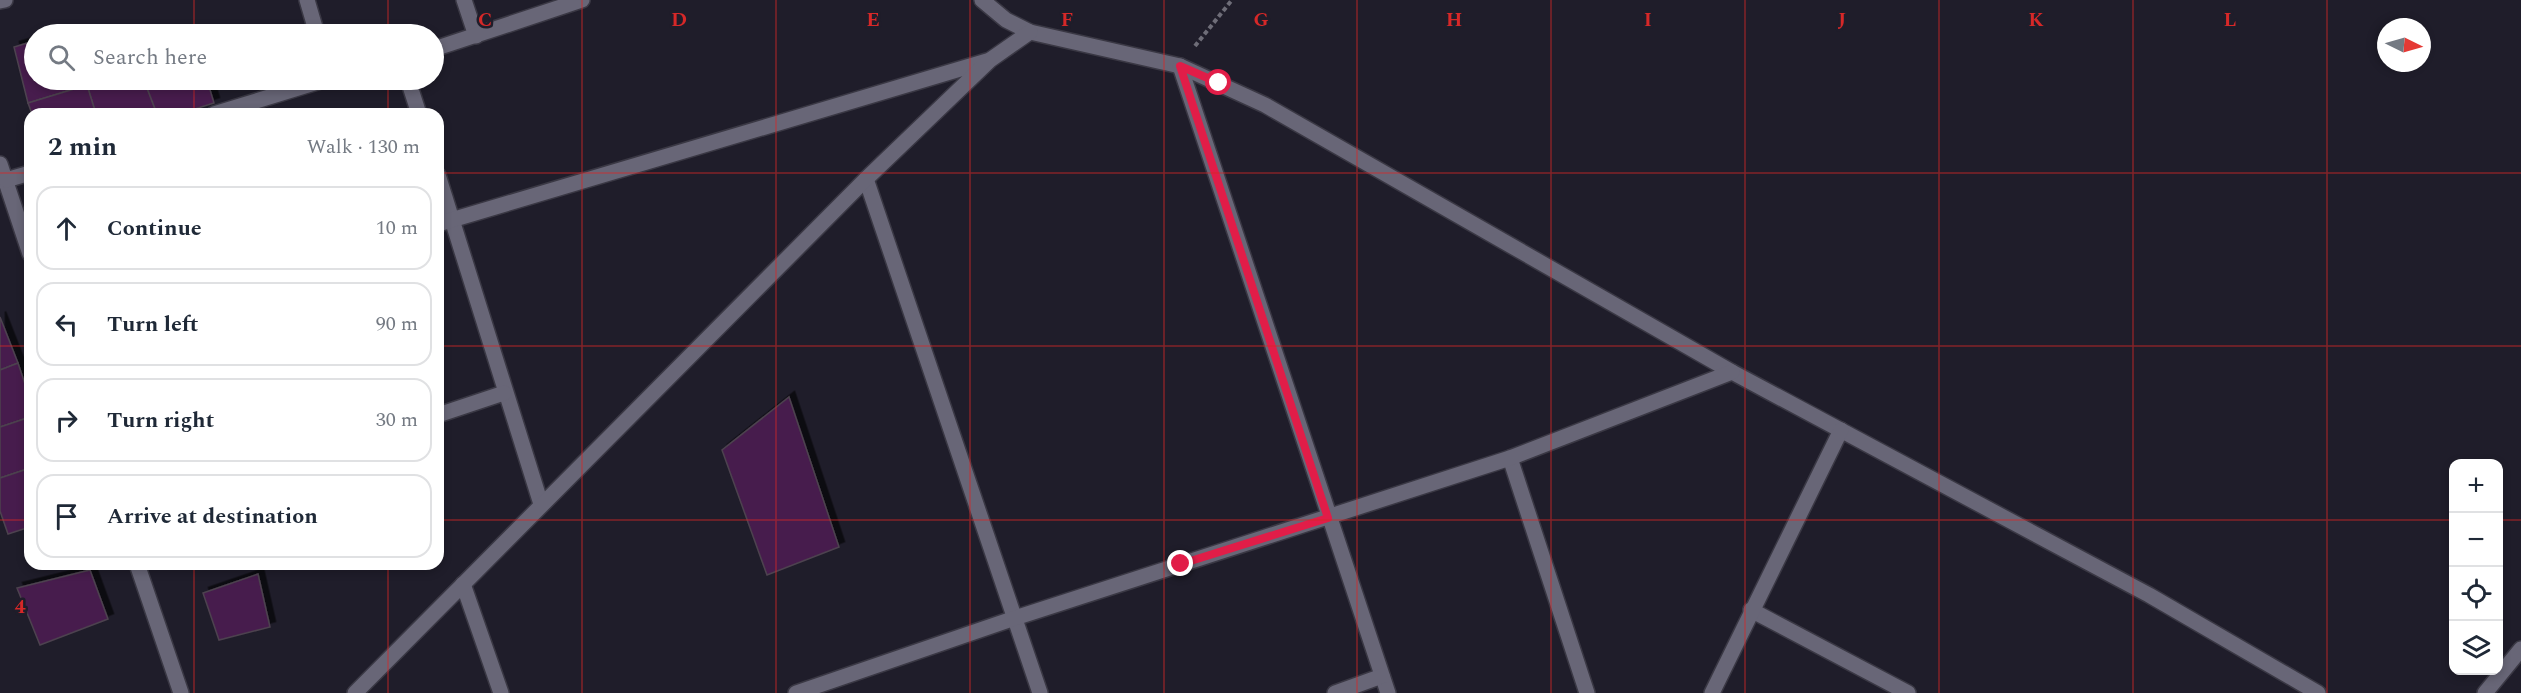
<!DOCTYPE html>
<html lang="en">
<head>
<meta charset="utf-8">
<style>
	body { margin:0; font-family:Spectral,serif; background:#f6f6f7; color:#1f2937 }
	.controls { position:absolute; right:18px; bottom:18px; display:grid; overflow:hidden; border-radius:12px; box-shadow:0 3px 9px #0003 }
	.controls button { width:54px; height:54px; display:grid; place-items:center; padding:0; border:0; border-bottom:2px solid #e0e1e3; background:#fff; color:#1f2937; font:30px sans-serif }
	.compass { position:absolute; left:2377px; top:18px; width:54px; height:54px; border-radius:50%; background:#fff; box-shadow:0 3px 9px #0003; rotate:95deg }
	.stop { position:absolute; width:18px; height:18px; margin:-14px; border:4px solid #e11d48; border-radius:50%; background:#fff }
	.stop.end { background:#e11d48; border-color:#fff; box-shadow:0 2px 6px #0008 }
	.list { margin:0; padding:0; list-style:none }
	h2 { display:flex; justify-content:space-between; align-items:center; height:78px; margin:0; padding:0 24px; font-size:26px }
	h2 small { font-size:20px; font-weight:400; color:#747a83 }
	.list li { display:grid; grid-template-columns:39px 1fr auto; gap:18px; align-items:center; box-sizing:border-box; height:84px; margin:0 12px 12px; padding:0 12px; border:2px solid #e0e1e3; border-radius:18px }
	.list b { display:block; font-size:22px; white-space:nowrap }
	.list em { font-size:20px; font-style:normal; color:#747a83 }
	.icon { flex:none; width:33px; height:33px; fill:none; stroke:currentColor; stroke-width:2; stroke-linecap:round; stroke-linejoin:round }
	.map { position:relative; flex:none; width:2521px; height:693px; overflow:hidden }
	.search { position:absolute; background:#fff; box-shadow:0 3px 9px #0003; left:24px; top:24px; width:420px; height:66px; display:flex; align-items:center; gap:15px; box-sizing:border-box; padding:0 21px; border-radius:33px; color:#747a83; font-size:22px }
	.panel { position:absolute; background:#fff; box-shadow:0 3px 9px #0003; left:24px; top:108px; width:420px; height:462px; border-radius:18px }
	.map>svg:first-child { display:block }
</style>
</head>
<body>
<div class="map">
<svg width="2521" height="693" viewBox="0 0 2521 693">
	<defs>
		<filter id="shadow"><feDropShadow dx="5.5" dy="-5.5" stdDeviation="0" flood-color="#0009"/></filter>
	</defs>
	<rect width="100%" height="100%" fill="#1f1d2a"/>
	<g fill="#461f4d" stroke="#4d424f" stroke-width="1.5" filter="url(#shadow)">
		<path d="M34,41V80H85L87,85L28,103L14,47Z"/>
		<path d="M103,80H144L157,114H96L87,85Z"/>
		<path d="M144,80H207L214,103L179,114H157Z"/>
		<path d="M87,85L96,114H32L28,103Z"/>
		<path d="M0,317L18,363L0,370Z"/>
		<path d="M18,363L30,399V417L0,427V370Z"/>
		<path d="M789,397L839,547L767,575L722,450Z"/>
		<path d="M30,417V468L0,478V427Z"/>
		<path d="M30,468V527L8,534L0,511V478Z"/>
		<path d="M90,570L108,619L40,645L17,588Z"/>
		<path d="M258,574L270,627L219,640L203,593Z"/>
	</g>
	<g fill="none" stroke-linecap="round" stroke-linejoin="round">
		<defs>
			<g id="street">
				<path d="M307,0L317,34"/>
				<path d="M464,0L476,36"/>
				<path d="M982,0L1006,20L1030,32L1180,66L1265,105L1732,372L2149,595L2318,693"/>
				<path d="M0,1L5,0"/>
				<path d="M434,49L582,0"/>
				<path d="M1180,66L1388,693"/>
				<path d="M408,80L419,114"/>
				<path d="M214,114L324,80"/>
				<path d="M0,164L30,254"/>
				<path d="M438,175L541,504"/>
				<path d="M866,179L1040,693"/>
				<path d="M6,180L30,173"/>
				<path d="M438,224L987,61"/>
				<path d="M438,415L504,393"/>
				<path d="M1510,458L1587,693"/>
				<path d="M137,564L181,693"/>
				<path d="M463,584L501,693"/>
				<path d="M1751,610L1908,693"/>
				<path d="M355,693L866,179L990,60L1030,32"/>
				<path d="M796,693L1015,618L1510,458L1732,372"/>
				<path d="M1335,693L1382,676"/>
				<path d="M1712,693L1841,430"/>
				<path d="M2485,693L2521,649"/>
			</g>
		</defs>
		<use href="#street" stroke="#3a3844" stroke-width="18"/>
		<path stroke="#6e6d78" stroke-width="4" stroke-dasharray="4.5 3" stroke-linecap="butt" d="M1195,46L1232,0"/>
		<use href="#street" stroke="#686677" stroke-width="15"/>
	</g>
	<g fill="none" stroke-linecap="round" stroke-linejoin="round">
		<path stroke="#e11d48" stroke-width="8" d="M1181,564L1328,518L1180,66L1219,83"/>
	</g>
	<path fill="none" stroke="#d62828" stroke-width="1.5" stroke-opacity="0.55" d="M194,0V34M388,0V34M582,0V693M776,0V693M970,0V693M1164,0V693M1357,0V693M1551,0V693M1745,0V693M1939,0V693M2133,0V693M2327,0V693M194,80V114M388,80V114M0,173H30M438,173H2521M0,346H30M438,346H2521M0,520H30M438,520H2454M2498,520H2521M194,564V693M388,564V693"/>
	<g font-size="20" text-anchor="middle" font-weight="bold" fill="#d62828" stroke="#1f1d2a" stroke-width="5" stroke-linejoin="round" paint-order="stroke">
		<text x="485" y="26">C</text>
		<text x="679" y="26">D</text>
		<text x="873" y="26">E</text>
		<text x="1067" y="26">F</text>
		<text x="1261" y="26">G</text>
		<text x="1454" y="26">H</text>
		<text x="1648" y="26">I</text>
		<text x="1842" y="26">J</text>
		<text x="2036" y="26">K</text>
		<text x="2230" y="26">L</text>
		<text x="20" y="613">4</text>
	</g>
</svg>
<div class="controls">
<button>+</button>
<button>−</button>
<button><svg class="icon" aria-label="locate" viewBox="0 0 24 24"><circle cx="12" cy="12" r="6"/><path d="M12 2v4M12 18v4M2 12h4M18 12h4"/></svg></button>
<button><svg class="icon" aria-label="layers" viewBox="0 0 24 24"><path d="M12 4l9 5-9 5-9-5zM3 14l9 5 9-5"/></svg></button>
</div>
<svg class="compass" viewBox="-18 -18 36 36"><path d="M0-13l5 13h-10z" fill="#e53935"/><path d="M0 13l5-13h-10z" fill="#747a83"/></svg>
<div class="stop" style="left:1219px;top:83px"></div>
<div class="stop end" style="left:1181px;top:564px"></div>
<div class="search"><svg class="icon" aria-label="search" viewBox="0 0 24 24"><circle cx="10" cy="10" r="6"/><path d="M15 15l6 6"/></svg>Search here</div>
<section class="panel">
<h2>2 min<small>Walk · 130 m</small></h2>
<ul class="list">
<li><svg class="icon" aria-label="ahead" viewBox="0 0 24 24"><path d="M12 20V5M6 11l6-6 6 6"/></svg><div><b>Continue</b></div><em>10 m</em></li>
<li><svg class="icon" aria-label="left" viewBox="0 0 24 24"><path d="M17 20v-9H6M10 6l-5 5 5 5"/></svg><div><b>Turn left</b></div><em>90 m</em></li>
<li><svg class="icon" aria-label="right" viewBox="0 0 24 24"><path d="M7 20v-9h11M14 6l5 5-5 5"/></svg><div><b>Turn right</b></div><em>30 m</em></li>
<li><svg class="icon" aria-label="arrive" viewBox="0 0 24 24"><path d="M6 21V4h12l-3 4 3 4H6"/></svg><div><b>Arrive at destination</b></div></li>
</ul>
</section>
</div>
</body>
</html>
